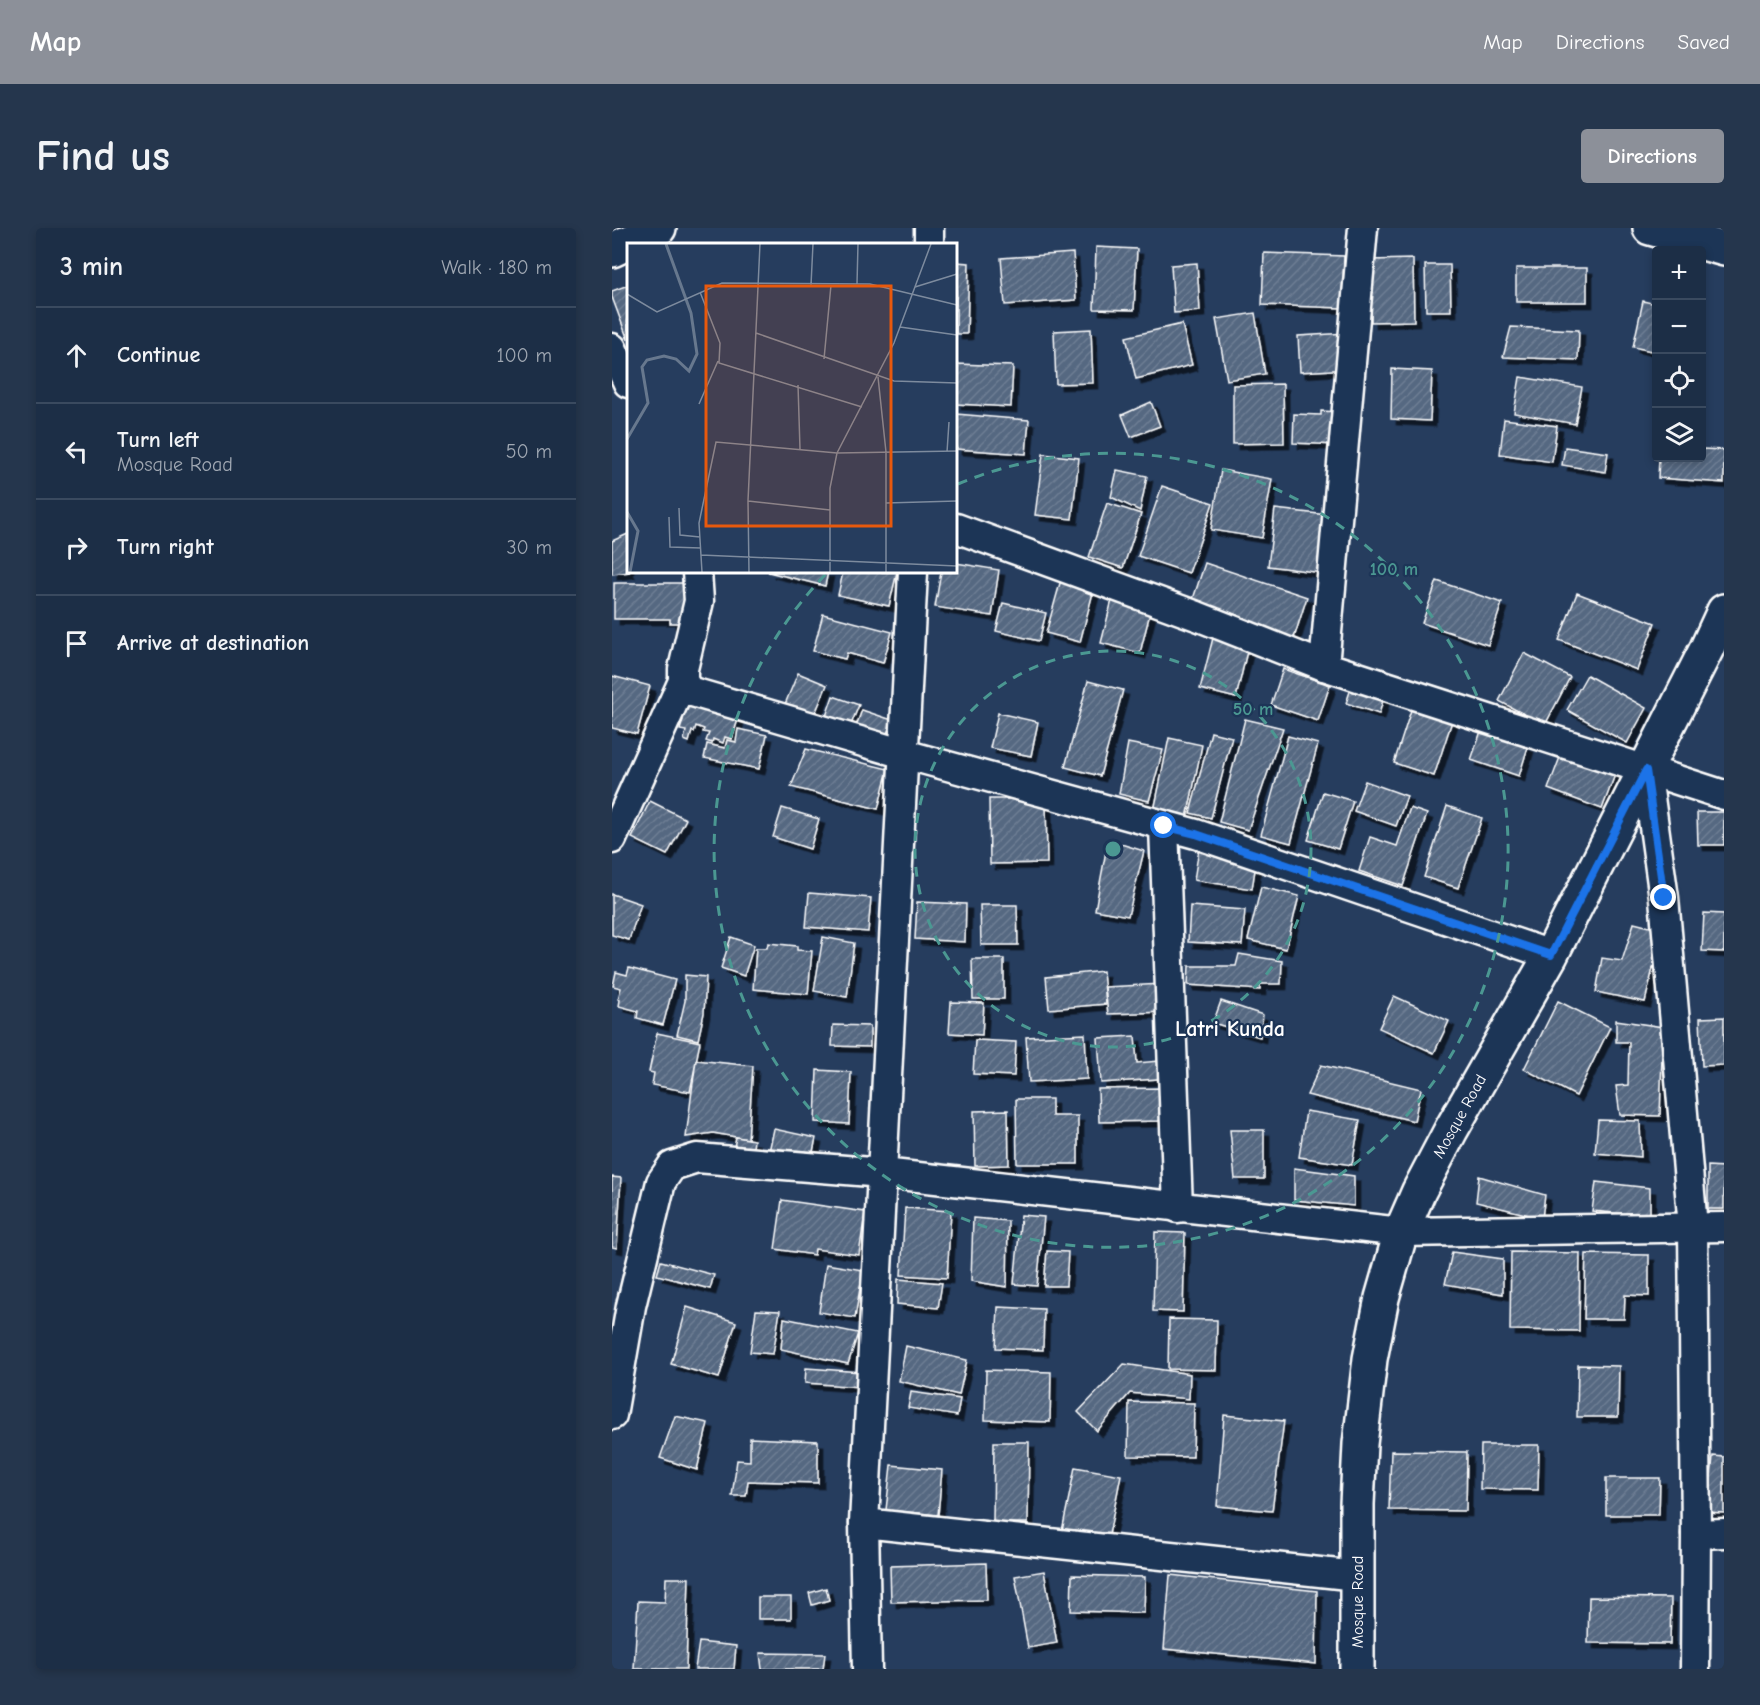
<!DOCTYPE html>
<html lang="en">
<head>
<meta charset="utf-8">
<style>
	body { margin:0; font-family:"Comic Neue",sans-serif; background:#25364d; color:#f1f3f6 }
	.controls { position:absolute; right:18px; top:18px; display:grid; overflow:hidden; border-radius:6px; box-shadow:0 3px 9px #0003 }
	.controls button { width:54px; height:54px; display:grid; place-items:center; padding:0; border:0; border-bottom:2px solid #3a4a5f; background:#1c2e46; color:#f1f3f6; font:30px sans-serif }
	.stop { position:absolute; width:18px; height:18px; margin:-14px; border:4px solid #1a73e8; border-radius:50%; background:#fff }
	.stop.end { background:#1a73e8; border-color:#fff; box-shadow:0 2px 6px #0008 }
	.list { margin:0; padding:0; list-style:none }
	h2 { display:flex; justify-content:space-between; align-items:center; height:78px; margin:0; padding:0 24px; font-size:26px }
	h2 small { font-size:20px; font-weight:400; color:#a0a8b3 }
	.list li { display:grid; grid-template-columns:39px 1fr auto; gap:18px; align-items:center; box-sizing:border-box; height:96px; padding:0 24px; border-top:2px solid #3a4a5f }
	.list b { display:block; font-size:22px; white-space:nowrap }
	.list p { margin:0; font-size:20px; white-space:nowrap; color:#a0a8b3 }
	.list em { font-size:20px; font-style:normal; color:#a0a8b3 }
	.icon { flex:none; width:33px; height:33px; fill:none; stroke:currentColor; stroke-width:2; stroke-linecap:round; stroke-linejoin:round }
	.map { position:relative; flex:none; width:1112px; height:1441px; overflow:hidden; border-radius:6px }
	header { display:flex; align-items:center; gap:36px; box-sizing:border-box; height:84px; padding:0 30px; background:#8c9099; color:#fff }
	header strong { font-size:28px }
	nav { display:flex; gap:33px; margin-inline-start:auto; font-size:21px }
	.intro { display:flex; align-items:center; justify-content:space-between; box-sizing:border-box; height:144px; padding:0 36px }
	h1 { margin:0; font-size:42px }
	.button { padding:15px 27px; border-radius:6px; background:#8c9099; color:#fff; font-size:21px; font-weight:700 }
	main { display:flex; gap:36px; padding:0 36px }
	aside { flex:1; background:#1c2e46; border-radius:6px; box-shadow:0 3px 9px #0003 }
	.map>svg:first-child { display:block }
</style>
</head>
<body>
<header>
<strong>Map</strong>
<nav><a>Map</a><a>Directions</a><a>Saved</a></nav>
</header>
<div class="intro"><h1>Find us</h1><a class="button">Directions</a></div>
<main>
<aside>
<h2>3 min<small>Walk · 180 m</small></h2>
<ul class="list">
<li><svg class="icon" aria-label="ahead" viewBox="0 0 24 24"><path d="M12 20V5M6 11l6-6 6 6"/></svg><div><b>Continue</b></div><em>100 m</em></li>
<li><svg class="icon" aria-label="left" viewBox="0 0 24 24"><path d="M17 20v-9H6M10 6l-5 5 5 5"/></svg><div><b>Turn left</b><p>Mosque Road</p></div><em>50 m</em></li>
<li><svg class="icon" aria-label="right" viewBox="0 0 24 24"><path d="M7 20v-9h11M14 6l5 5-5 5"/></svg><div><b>Turn right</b></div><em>30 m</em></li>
<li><svg class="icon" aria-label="arrive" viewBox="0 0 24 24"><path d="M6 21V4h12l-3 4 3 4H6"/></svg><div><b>Arrive at destination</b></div></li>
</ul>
</aside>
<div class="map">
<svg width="1112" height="1441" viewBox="0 0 1112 1441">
	<defs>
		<pattern id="building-hatch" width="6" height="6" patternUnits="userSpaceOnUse" patternTransform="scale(1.5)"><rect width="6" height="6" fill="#556781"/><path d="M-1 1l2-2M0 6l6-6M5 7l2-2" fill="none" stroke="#6e7e94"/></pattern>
		<filter id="shadow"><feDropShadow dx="5.5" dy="5.5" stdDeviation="0" flood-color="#0009"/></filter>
	</defs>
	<rect width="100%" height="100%" fill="#263d5e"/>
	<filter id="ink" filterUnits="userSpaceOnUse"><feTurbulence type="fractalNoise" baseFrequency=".0167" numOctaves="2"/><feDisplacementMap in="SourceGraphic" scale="12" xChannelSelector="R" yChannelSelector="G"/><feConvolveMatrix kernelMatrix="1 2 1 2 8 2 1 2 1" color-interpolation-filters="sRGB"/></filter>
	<g filter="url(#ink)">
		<g fill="url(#building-hatch)" stroke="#fff" stroke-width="1.5" filter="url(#shadow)">
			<path d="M484,19L525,21L522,82L482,81Z"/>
			<path d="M461,25L464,72L393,77L389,30Z"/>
			<path d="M652,25L732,28L730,80L650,77Z"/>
			<path d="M801,31L802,93L759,94L758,32Z"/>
			<path d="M344,34L357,35L355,106H344Z"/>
			<path d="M585,35L588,83L562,85L559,37Z"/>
			<path d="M813,37H838L839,83H814Z"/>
			<rect x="904" y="40" width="71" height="34"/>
			<path d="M16,57V112L0,69V63Z"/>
			<path d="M1031,73L1044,76V124L1021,119Z"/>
			<path d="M643,85L653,146L615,152L604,91Z"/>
			<path d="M570,96L580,137L524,151L514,109Z"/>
			<path d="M899,99L967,102L966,132L891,129Z"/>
			<path d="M479,101L481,155L444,156L442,103Z"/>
			<path d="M735,105L737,141L688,144L686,108Z"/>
			<path d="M344,136L401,138L399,179L344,176Z"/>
			<path d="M780,141L820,143L818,193L779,191Z"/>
			<path d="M908,149L970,159L963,196L902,185Z"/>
			<path d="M671,156L672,215L621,216V157Z"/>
			<path d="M539,174L548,198L519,209L510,187Z"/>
			<path d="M709,183L728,184L727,217L681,215L682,186L709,187Z"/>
			<path d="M344,186L417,192L414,226L344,221Z"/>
			<path d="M892,191L945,198L940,234L888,226Z"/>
			<path d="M953,219L996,225L993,244L950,237Z"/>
			<path d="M1090,221L1112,222V255L1046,250L1047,230H1090Z"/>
			<path d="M431,226L467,230L460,291L423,287Z"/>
			<path d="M505,242L535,248L528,283L499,269Z"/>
			<path d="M609,242L660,251L650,310L599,302Z"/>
			<path d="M550,258L601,275L577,345L526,328Z"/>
			<path d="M495,275L529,286L511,340L477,329Z"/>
			<path d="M663,281L724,288L718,346L656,338Z"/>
			<path d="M16,306V344H18L0,346V313Z"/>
			<path d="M344,335L387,342L380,388L323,379L329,344H344Z"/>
			<path d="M593,335L695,369L682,410L579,377Z"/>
			<path d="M156,344H216L213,358Z"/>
			<path d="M231,344H285L277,378L226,367Z"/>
			<path d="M450,348L483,357L468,414L434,405Z"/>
			<path d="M825,353L890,375L876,417L810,395Z"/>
			<path d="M2,355H74L78,395H58V391H2Z"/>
			<path d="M965,365L1043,395L1025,442L947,412Z"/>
			<path d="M500,372L539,381L528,425L489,415Z"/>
			<path d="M391,375L434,385L427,413L384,403Z"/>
			<path d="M211,386L280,404L271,435L235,425L233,431L201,423Z"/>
			<path d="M601,410L636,419L624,470L588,461Z"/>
			<path d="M912,425L958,449L933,497L887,473Z"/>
			<path d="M671,441L718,457L706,493L659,477Z"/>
			<path d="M186,445L215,457L202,488L173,476Z"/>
			<path d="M975,447L1034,480L1015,515L955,482Z"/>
			<path d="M0,448L38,458L25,506L0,500Z"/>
			<path d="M742,452L774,462L767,486L734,475Z"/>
			<path d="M476,453L511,462L488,548L453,539Z"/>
			<path d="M221,468L247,477L238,499L213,491Z"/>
			<path d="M69,470L127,488L120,511L113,509L111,515L101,511L100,515L94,513L97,505L91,504L92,501L84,498L82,504L80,503L77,514L72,512L74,503L68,502L71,492L63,490Z"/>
			<path d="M814,475L843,484L822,548L782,535L799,482L811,486Z"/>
			<path d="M250,482L280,492L273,511L243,501Z"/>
			<path d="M386,485L426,494L419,528L378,520Z"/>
			<path d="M633,491L671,500L636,602L607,594Z"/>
			<path d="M126,501L155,507L147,541L92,530L95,516L113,520L115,512L124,514Z"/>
			<path d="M869,503L916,519L907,548L859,532Z"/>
			<path d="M599,504L620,509L599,590L578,585Z"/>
			<path d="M676,508L706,516L679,615L649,607Z"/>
			<path d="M557,510L590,517L575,590L542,583Z"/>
			<path d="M516,515L551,522L537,573L507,566Z"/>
			<path d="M194,521L276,541L266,581L179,559Z"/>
			<path d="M950,524L1004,544L990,581L936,561Z"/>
			<path d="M753,553L795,568L784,598L742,583Z"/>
			<path d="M711,564L741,573L726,621L696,612Z"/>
			<path d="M377,571H434L435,635L378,636Z"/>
			<path d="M38,573L74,591L55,627L20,610Z"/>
			<path d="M835,578L870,590L846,660L812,649Z"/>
			<path d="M170,580L207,591L198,621L161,609Z"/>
			<path d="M798,580L815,586L791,658L747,643L758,609L785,618Z"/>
			<path d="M1085,584H1112V617H1086Z"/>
			<path d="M496,612L532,623L516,688L483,682Z"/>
			<path d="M587,621L645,629L640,661L582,652Z"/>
			<path d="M649,659L687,668L674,721L636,712Z"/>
			<path d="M197,665L259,670L256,704L194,699Z"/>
			<path d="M0,666L29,676L17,712L0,707Z"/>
			<path d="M305,674L354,676L353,714L303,711Z"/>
			<path d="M368,677H405L406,717H369Z"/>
			<path d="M578,678L633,682L630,717L576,714Z"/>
			<path d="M1092,685L1112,686V724L1090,723Z"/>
			<path d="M1022,695L1050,702L1033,774L984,764L990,730L1010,733Z"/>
			<path d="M119,709L142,717L132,748L109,740Z"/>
			<path d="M211,709L242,715L235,769L202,763Z"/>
			<path d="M156,715L185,718V722L200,723L196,766L141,761L144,720H155Z"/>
			<path d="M627,726L670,733L669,756H648V762L576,757L577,738H624Z"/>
			<path d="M360,731H392V771H361Z"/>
			<path d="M17,740L63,752L51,797L25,790L26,783L7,778L8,772L6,771L9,760L1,758L4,744L15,747Z"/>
			<path d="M491,743L494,776L437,781L434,749Z"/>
			<path d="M73,747L94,749L92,785L86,812L65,807L73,773Z"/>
			<path d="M551,756L554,784L496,786L493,759Z"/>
			<path d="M782,768L837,793L822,825L767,800Z"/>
			<path d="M609,773L651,787L648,809L601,795Z"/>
			<path d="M946,773L998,799L964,868L912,841Z"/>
			<path d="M339,774L372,775L370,807L337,805Z"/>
			<path d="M1112,789V837L1090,838L1088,790Z"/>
			<path d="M1004,792L1051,799L1048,888L1008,887L1004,858L1016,857L1017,814H1004Z"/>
			<path d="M221,797L258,798V819L220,818Z"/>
			<path d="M45,805L88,814L78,864L40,857L42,845L37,844Z"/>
			<path d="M473,806L475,851L417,854L414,809Z"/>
			<path d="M523,808L525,835L559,832L560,850L489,855L486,810Z"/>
			<path d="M363,812L404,814L402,848L361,846Z"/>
			<path d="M84,832L141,838L136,911L101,905L74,909Z"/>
			<path d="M709,837L809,861L802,893L695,867Z"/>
			<path d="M205,842L239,844L237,896L203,894Z"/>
			<path d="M551,860L552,893L487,894L486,861Z"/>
			<path d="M404,871H440V888H466V936H405Z"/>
			<path d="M396,882L397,937L363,938L362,883Z"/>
			<path d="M694,883L748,892L740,937L687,929Z"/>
			<path d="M986,892L1028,893L1029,929L983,925Z"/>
			<path d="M162,901L204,910L198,937L156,928Z"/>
			<path d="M618,902H652V951H623Z"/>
			<path d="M124,909L142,912L140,927L121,924Z"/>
			<path d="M1096,938L1112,939V981H1096Z"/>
			<path d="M682,940L742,948V978L682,972Z"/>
			<path d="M867,948L933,967L930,990L864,974Z"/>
			<path d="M0,949L9,950L5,1020L0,1019Z"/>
			<path d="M984,954L1038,960V988L980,983Z"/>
			<path d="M170,972L253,984L247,1027L203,1021L202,1027L163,1021Z"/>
			<path d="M293,980L339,983L335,1050L289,1047Z"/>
			<path d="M409,987L432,989L425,1058L402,1056Z"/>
			<path d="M361,990L396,993L395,1059L359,1053Z"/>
			<path d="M543,1004L573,1005L571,1084L541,1083Z"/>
			<path d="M435,1023L456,1024L454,1058H432Z"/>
			<path d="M840,1024L891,1031V1066L833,1056Z"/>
			<path d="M899,1024L968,1025L967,1103L898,1102Z"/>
			<path d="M974,1026L1037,1027V1068L1013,1067L1012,1091H972Z"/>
			<path d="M49,1033L102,1047L98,1061L45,1047Z"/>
			<path d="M214,1036L251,1042L243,1090L207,1084Z"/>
			<path d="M286,1051L330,1055L326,1080L285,1076Z"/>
			<path d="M75,1079L124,1094L107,1150L59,1136Z"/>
			<path d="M386,1079L432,1081L431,1122L384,1120Z"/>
			<path d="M144,1082L168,1083L161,1126L138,1124Z"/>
			<path d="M172,1090L246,1105L236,1136L169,1121Z"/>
			<path d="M557,1091L605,1092L604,1142L556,1141Z"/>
			<path d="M294,1118L355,1132L347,1167L287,1153Z"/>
			<path d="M512,1136L578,1146L577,1171L518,1165L485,1203L466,1184Z"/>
			<path d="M966,1137L1007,1138L1006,1189H965Z"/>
			<path d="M194,1140L250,1144L249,1159L193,1155Z"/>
			<path d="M374,1142L439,1144L438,1194L373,1192Z"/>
			<path d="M299,1164L348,1171L345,1188L296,1180Z"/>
			<path d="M517,1174L582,1175L581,1229L516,1228Z"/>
			<path d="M612,1187L672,1193L660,1283L605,1278Z"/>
			<path d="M63,1188L96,1195L85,1242L48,1230Z"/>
			<path d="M138,1210L206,1213V1255L136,1253L134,1268H120L125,1232L138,1233Z"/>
			<path d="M382,1214H417L416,1295H381Z"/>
			<path d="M869,1217H927L926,1262L868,1261Z"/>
			<path d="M779,1223L855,1224L854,1283L777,1282Z"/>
			<path d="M1101,1228L1112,1229V1285L1096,1284Z"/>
			<path d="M279,1237L330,1242L326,1287L274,1282Z"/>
			<path d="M463,1239L509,1247L496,1312L450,1303Z"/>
			<path d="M994,1250H1048L1047,1287H994Z"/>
			<path d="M374,1335L375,1372L279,1374L278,1338Z"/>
			<path d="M432,1343L445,1415L416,1420L403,1348Z"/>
			<path d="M460,1347L533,1349L532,1385L459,1383Z"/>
			<path d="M558,1347L705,1363L704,1436L552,1421Z"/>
			<path d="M54,1350H77L74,1441H22L26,1373L53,1374Z"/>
			<path d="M214,1360L217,1372L200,1377L197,1365Z"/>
			<rect x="146" y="1369" width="33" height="22"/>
			<path d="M977,1369L1059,1370L1058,1416L976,1415Z"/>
			<path d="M87,1414L124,1418L122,1441H83Z"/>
			<path d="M148,1425L213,1426L211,1441H150Z"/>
		</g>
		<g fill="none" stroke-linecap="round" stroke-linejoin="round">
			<defs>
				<g id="street">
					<path d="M317,16V0"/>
					<path d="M0,120L16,155"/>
					<path d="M344,300L585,388L712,438L1112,567"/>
					<path d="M85,344L87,373L71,441V453L77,463L292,526L584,606L939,727"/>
					<path d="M712,438L751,0"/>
					<path d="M1034,541L1052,670L1081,999L1084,1306L1083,1441"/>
					<path d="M552,598L566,980"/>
					<path d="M0,611L71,453"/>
					<path d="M0,1187L19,1078L49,954L60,938L85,930L271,945L789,1004L1112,999"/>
					<path d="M252,1295L745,1348"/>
					<path d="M1084,1306L1112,1305"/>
					<path d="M255,1441L252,1295L301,344"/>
				</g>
				<g id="secondary">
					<path d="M1038,0L1112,21"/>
					<path d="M0,22L47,0"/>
					<path d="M745,1441V1276L748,1216L758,1131L770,1070L789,1004L807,963L839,902L939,727L1095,420L1112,383"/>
				</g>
			</defs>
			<use href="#street" stroke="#fff" stroke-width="33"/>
			<use href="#secondary" stroke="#fff" stroke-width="38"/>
			<use href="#street" stroke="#1d3557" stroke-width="28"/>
			<use href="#secondary" stroke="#1d3557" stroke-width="33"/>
		</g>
	</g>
	<g fill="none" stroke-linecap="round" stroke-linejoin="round" filter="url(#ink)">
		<path stroke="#1a73e8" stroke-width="8" d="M552,598L584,606L939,727L1034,542L1052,670"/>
	</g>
	<g fill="none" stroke="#4b9892" stroke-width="3" stroke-dasharray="10 8">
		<circle cx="501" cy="621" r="198"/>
		<path d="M346 256A397 397 0 1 1 215 345"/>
	</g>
	<g text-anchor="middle" stroke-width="4.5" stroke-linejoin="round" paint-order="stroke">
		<g font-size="16" fill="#fff" stroke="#1d3557">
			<text transform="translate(847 888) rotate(-61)" y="6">Mosque Road</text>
			<text transform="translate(745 1374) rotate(-90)" y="6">Mosque Road</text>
		</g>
		<g font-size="22" font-weight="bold" fill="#fff" stroke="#1d3557">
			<text x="618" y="808">Latri Kunda</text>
		</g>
	</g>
	<g transform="translate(15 15)">
		<rect width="330" height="330" fill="#263d5e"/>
		<path fill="none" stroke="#67788e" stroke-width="3" d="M0,196L21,160L15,124L20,117L37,113L49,116L62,128L70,111L64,70L39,1M0,269L11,288L3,329"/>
		<path fill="none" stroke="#7d8b9e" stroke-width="1.5" d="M230,41L231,1M184,42L186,1M288,44L330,31M73,49L93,100L92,120L235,164M0,51L30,69L95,40L243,41L330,62M273,84L330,92M129,90L267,138L330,140M197,116L204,42M251,134L259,209V329M171,142L173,206M72,161L91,118M320,209L322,179M121,258L203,267M259,260L330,258M52,265L53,292L73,294M42,274L43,304L74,305M74,312L330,323M75,329L72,280L89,199L210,210L330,208M122,329L121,258L133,1M203,329V245L210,210L267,100L304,1"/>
		<path fill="#e8590c" fill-opacity="0.15" stroke="#e8590c" stroke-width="3" d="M79,43H264V283H79Z"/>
		<rect width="330" height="330" fill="none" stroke="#fff" stroke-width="3"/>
	</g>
	<circle cx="501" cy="621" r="9" fill="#4b9892" stroke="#1d3557" stroke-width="3"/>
	<g font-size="18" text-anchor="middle" font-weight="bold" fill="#4b9892" stroke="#1d3557" stroke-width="4.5" stroke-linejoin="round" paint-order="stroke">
		<text x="782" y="347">100 m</text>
		<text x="641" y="487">50 m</text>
	</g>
</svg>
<div class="controls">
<button>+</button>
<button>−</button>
<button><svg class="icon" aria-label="locate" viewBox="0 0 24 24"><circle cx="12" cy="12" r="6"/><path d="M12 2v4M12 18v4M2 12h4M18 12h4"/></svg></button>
<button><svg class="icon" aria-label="layers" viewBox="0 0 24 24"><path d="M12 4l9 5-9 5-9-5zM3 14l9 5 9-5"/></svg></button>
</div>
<div class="stop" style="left:552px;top:598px"></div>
<div class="stop end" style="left:1052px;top:670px"></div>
</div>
</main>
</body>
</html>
